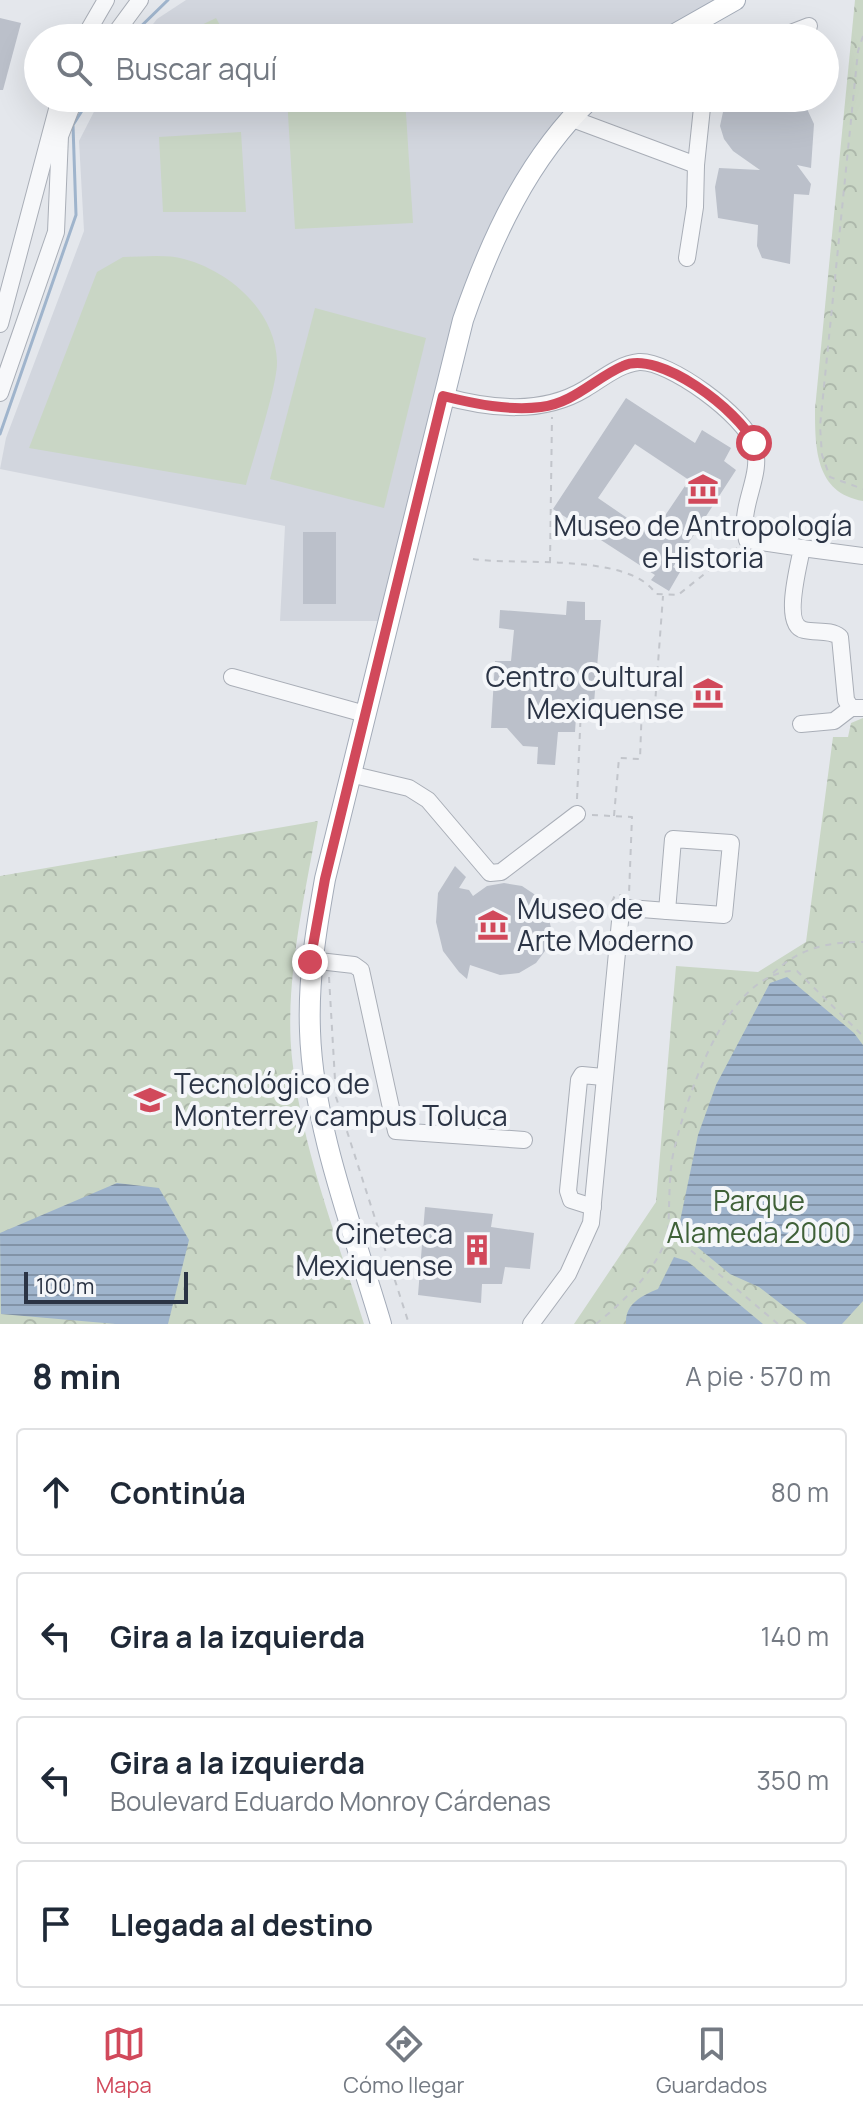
<!DOCTYPE html>
<html lang="es">
<head>
<meta charset="utf-8">
<style>
	body { margin:0; font-family:Manrope,sans-serif; background:#f6f6f7; color:#1f2937 }
	.scale { position:absolute; left:24px; bottom:20px; width:164px; box-sizing:border-box; padding-left:8px; border:4px solid #2b3445; border-top:0; font-size:22px; line-height:28px; white-space:nowrap; color:#2b3445; -webkit-text-stroke:6px #f4f6f9; paint-order:stroke }
	.stop { position:absolute; width:24px; height:24px; margin:-18px; border:6px solid #d1495b; border-radius:50%; background:#fff }
	.stop.end { background:#d1495b; border-color:#fff; box-shadow:0 2px 8px #0008 }
	.list { margin:0; padding:0; list-style:none }
	h2 { display:flex; justify-content:space-between; align-items:center; height:104px; margin:0; padding:0 32px; font-size:34px }
	h2 small { font-size:26px; font-weight:400; color:#747a83 }
	.list li { display:grid; grid-template-columns:52px 1fr auto; gap:24px; align-items:center; box-sizing:border-box; height:128px; margin:0 16px 16px; padding:0 16px; border:2px solid #e0e1e3; border-radius:8px }
	.list b { display:block; font-size:30px; white-space:nowrap }
	.list p { margin:0; font-size:26px; white-space:nowrap; color:#747a83 }
	.list em { font-size:26px; font-style:normal; color:#747a83 }
	.icon { flex:none; width:44px; height:44px; fill:none; stroke:currentColor; stroke-width:2; stroke-linecap:round; stroke-linejoin:round }
	.map { position:relative; flex:none; width:863px; height:1324px; overflow:hidden }
	.search { position:absolute; background:#fff; box-shadow:0 8px 32px #0002; left:24px; right:24px; top:24px; height:88px; display:flex; align-items:center; gap:20px; box-sizing:border-box; padding:0 28px; border-radius:44px; color:#747a83; font-size:30px }
	.sheet { height:680px; background:#fff }
	nav { display:flex; justify-content:space-around; align-items:center; box-sizing:border-box; height:112px; border-top:2px solid #e0e1e3; background:#fff; font-size:22px; color:#747a83 }
	nav a { display:grid; justify-items:center; gap:4px }
	nav .on { color:#d1495b }
	.map>svg:first-child { display:block }
</style>
</head>
<body>
<div class="map">
<svg width="863" height="1324" viewBox="0 0 863 1324">
	<defs>
		<pattern id="forest-crowns" width="20" height="18" patternUnits="userSpaceOnUse" patternTransform="scale(2)"><rect width="20" height="18" fill="#c9d6c5"/><path d="M2 6a3 3 0 1 1 6 0M12 15a3 3 0 1 1 6 0" fill="none" stroke="#adb8ab"/></pattern>
		<pattern id="water-rules" width="6" height="5" patternUnits="userSpaceOnUse" patternTransform="scale(2)"><rect width="6" height="5" fill="#9fb4cc"/><path d="M0 2.5h6" fill="none" stroke="#8293a7"/></pattern>
	</defs>
	<rect width="100%" height="100%" fill="#e4e7ec"/>
	<g fill="#d2d6de">
		<path d="M186,0H726L659,38H142L157,19Z"/>
		<path d="M101,98H581L519,179L478,251L380,621H280L285,526L0,469L6,438L84,231L79,141Z"/>
	</g>
	<g fill="#c9d6c5">
		<path d="M216,18L227,38H193L189,31Z"/>
		<path d="M287,98H405L413,223L295,229Z"/>
		<path d="M241,132L246,212H163L159,137Z"/>
		<path d="M123,257C142,257 166,254 184,259C229,271 275,310 277,361C278,384 253,458 246,485L29,448L97,272Z"/>
		<path d="M315,308L426,338L384,508L270,479Z"/>
	</g>
	<g fill="url(#forest-crowns)">
		<path d="M855,0H863V501C815,493 815,448 815,409Z"/>
		<path d="M863,718V1324H574L656,1202L676,966L758,972L806,942L833,737H848L851,723Z"/>
		<path d="M318,821C305,895 284,983 292,1058C302,1149 337,1237 364,1324H0V876Z"/>
	</g>
	<g fill="url(#water-rules)">
		<path d="M787,977L854,1033L863,1045V1301L842,1324H807L759,1287L730,1274L684,1236L679,1226L698,1135L716,1085L770,983Z"/>
		<path d="M117,1183L159,1188L189,1240L168,1324H116L1,1314L0,1233Z"/>
		<path d="M674,1257L687,1261L763,1324H626C625,1304 641,1296 658,1289Z"/>
	</g>
	<g fill="none" stroke-linecap="round" stroke-linejoin="round">
		<g stroke="#9fb4cc" stroke-width="3">
			<path d="M129,38L168,0"/>
			<path d="M0,434L76,215L73,125L90,98"/>
		</g>
	</g>
	<g fill="#bbc0ca" fill-rule="evenodd">
		<path d="M0,18L21,23L3,90H0Z"/>
		<path d="M726,98H802L814,124L811,168L797,165L811,184L809,195L794,194L790,264L762,258L757,246L758,225L718,218L715,187L719,168L760,170L733,151L724,139L720,126Z"/>
		<path d="M626,398L695,443L702,430L731,448L724,461L736,470L673,567L680,572L669,591L651,580L655,575L553,509ZM635,444L689,480L652,535L598,498Z"/>
		<rect x="303" y="532" width="33" height="72"/>
		<path d="M567,601L585,602V620H601L594,703L577,702L575,732H558L555,765L537,764L538,747L523,746L507,728H491L495,661H511L514,630L499,628L500,610L566,615Z"/>
		<path d="M455,866L466,877L459,888L469,890L473,896L487,886L504,883L522,886L537,896L547,910L551,928L548,947L536,963L519,973L500,975L470,965L467,979L459,972L443,951L436,922L438,893Z"/>
		<path d="M425,1207L493,1214L491,1227L534,1233L530,1269L505,1267L502,1284H482L481,1303L418,1295Z"/>
	</g>
	<g fill="none" stroke-linecap="round" stroke-linejoin="round">
		<defs>
			<g id="minor">
				<path d="M84,38L106,0"/>
				<path d="M112,38L140,0"/>
				<path d="M778,38L809,26"/>
				<path d="M570,118L696,165L703,98"/>
				<path d="M687,258L695,207L696,165"/>
				<path d="M0,324L60,98"/>
				<path d="M0,393L56,232L60,136L75,98"/>
				<path d="M443,396C490,409 542,415 585,389C602,379 619,364 639,362C669,360 745,416 754,445C764,477 737,506 747,540L802,548C799,565 782,625 804,630C816,633 830,629 840,637L846,700L851,708H863"/>
				<path d="M802,548L863,556"/>
				<path d="M232,677L365,714"/>
				<path d="M801,724L834,721L851,708"/>
				<path d="M350,774L409,788L428,800L490,873L501,872L577,814"/>
				<path d="M673,839L731,843L724,915L667,911Z"/>
				<path d="M310,960L354,965L361,970L396,1131L524,1140"/>
				<path d="M593,1207L571,1200L568,1191L579,1080L582,1075L603,1077"/>
				<path d="M531,1324L568,1274L591,1223L621,911L629,908L667,911"/>
			</g>
			<g id="major">
				<path d="M668,38L735,0"/>
				<path d="M381,1324C354,1232 313,1127 310,1031C308,979 316,930 325,879L463,320C491,239 528,158 591,98"/>
			</g>
		</defs>
		<use href="#minor" stroke="#a9aeb7" stroke-width="18"/>
		<use href="#major" stroke="#a3abb8" stroke-width="22"/>
		<g stroke="#c2c5cb" stroke-width="2" stroke-dasharray="6 6" stroke-linecap="butt">
			<path d="M863,36L858,51L820,426L822,455L830,477L863,489"/>
			<path d="M473,559C518,566 629,552 656,594L678,595L737,548"/>
			<path d="M550,563L552,417"/>
			<path d="M577,799L581,708L599,709L600,701L642,703"/>
			<path d="M592,815L632,817L629,894"/>
			<path d="M614,816L619,758L640,759L642,703L655,704L663,596"/>
			<path d="M612,902L615,895H624"/>
			<path d="M773,973C800,948 827,942 863,942"/>
			<path d="M329,977L336,1097L409,1324"/>
			<path d="M596,1324C624,1301 659,1269 668,1232"/>
			<path d="M778,1324L668,1231C670,1204 668,1172 675,1146C688,1093 729,968 797,971L863,1036"/>
		</g>
		<use href="#minor" stroke="#f7f8fa" stroke-width="16"/>
		<use href="#major" stroke="#fff" stroke-width="20"/>
	</g>
	<g fill="none" stroke-linecap="round" stroke-linejoin="round">
		<path stroke="#d1495b" stroke-width="10" d="M310,962L325,879L443,396C475,404 509,411 541,407C574,403 595,378 623,366C659,349 739,411 754,443"/>
	</g>
	<defs>
		<symbol id="museum-bare" viewBox="-9 -9 18 18"><path d="M0-6L6-3V-2H-6V-3ZM-5-1h2V3h-2ZM-1-1h2V3h-2ZM3-1h2V3H3ZM-6 4H6V6H-6Z" fill="#d1495b" stroke="#f4f6f9" stroke-width="2.5" paint-order="stroke"/></symbol>
		<symbol id="university-bare" viewBox="-9 -9 18 18"><path d="M0-5L7-2L0 1L-7-2ZM-4 1L0 2.5L4 1V4Q0 6-4 4Z" fill="#d1495b" stroke="#f4f6f9" stroke-width="2.5" paint-order="stroke"/></symbol>
		<symbol id="building-bare" viewBox="-9 -9 18 18"><path d="M-4-6H4V6H1V3H-1V6H-4ZM-2.5-4.3h1.7v1.8h-1.7ZM.8-4.3h1.7v1.8H.8ZM-2.5-1h1.7V.8h-1.7ZM.8-1h1.7V.8H.8Z" fill="#d1495b" stroke="#f4f6f9" stroke-width="2.5" paint-order="stroke"/></symbol>
	</defs>
	<g fill-rule="evenodd">
		<use href="#museum-bare" x="681" y="467" width="44" height="44"/>
		<use href="#museum-bare" x="686" y="671" width="44" height="44"/>
		<use href="#museum-bare" x="471" y="903" width="44" height="44"/>
		<use href="#university-bare" x="128" y="1078" width="44" height="44"/>
		<use href="#building-bare" x="455" y="1228" width="44" height="44"/>
	</g>
	<g text-anchor="middle" stroke-width="8" stroke-linejoin="round" paint-order="stroke">
		<g font-size="28" fill="#2b3445" stroke="#f4f6f9" text-anchor="end">
			<text x="703" y="536" text-anchor="middle">Museo de Antropología<tspan x="703" dy="32">e Historia</tspan></text>
			<text x="684" y="687">Centro Cultural<tspan x="684" dy="32">Mexiquense</tspan></text>
			<text x="517" y="919" text-anchor="start">Museo de<tspan x="517" dy="32">Arte Moderno</tspan></text>
			<text x="174" y="1094" text-anchor="start">Tecnológico de<tspan x="174" dy="32">Monterrey campus Toluca</tspan></text>
			<text x="453" y="1244">Cineteca<tspan x="453" dy="32">Mexiquense</tspan></text>
		</g>
		<g font-size="28" fill="#3f6138" stroke="#f4f6f9">
			<text x="759" y="1211">Parque<tspan x="759" dy="32">Alameda 2000</tspan></text>
		</g>
	</g>
</svg>
<div class="scale">100 m</div>
<div class="stop" style="left:754px;top:443px"></div>
<div class="stop end" style="left:310px;top:962px"></div>
<div class="search"><svg class="icon" aria-label="search" viewBox="0 0 24 24"><circle cx="10" cy="10" r="6"/><path d="M15 15l6 6"/></svg>Buscar aquí</div>
</div>
<section class="sheet">
<h2>8 min<small>A pie · 570 m</small></h2>
<ul class="list">
<li><svg class="icon" aria-label="ahead" viewBox="0 0 24 24"><path d="M12 20V5M6 11l6-6 6 6"/></svg><div><b>Continúa</b></div><em>80 m</em></li>
<li><svg class="icon" aria-label="left" viewBox="0 0 24 24"><path d="M17 20v-9H6M10 6l-5 5 5 5"/></svg><div><b>Gira a la izquierda</b></div><em>140 m</em></li>
<li><svg class="icon" aria-label="left" viewBox="0 0 24 24"><path d="M17 20v-9H6M10 6l-5 5 5 5"/></svg><div><b>Gira a la izquierda</b><p>Boulevard Eduardo Monroy Cárdenas</p></div><em>350 m</em></li>
<li><svg class="icon" aria-label="arrive" viewBox="0 0 24 24"><path d="M6 21V4h12l-3 4 3 4H6"/></svg><div><b>Llegada al destino</b></div></li>
</ul>
</section>
<nav>
<a class="on"><svg class="icon" aria-label="map" viewBox="0 0 24 24"><path d="M3 6l6-2 6 2 6-2v14l-6 2-6-2-6 2zM9 4v14M15 6v14"/></svg>Mapa</a>
<a><svg class="icon" aria-label="directions" viewBox="0 0 24 24"><path d="M12 3l9 9-9 9-9-9zM9 14v-3h6M13 9l2 2-2 2"/></svg>Cómo llegar</a>
<a><svg class="icon" aria-label="saved" viewBox="0 0 24 24"><path d="M7 4h10v16l-5-4-5 4z"/></svg>Guardados</a>
</nav>
</body>
</html>
